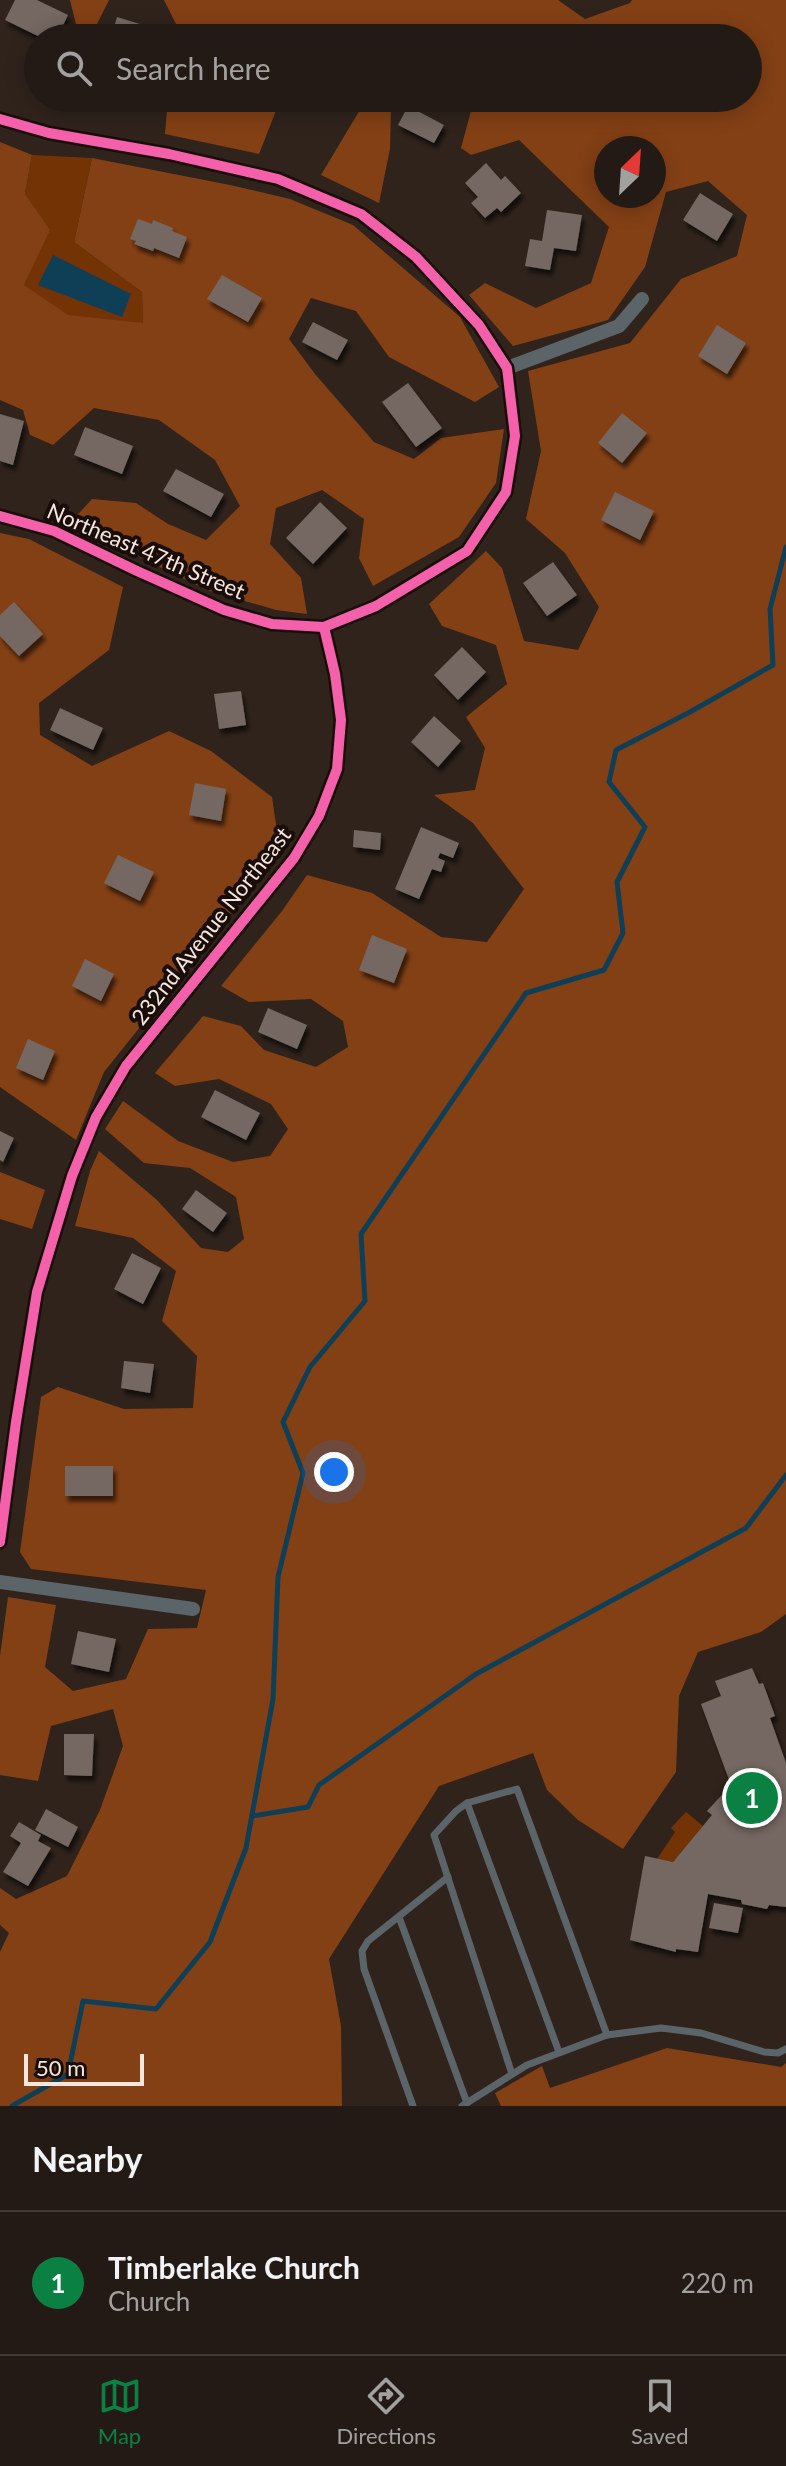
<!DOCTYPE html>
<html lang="en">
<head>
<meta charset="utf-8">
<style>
	body { margin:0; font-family:Lato,sans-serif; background:#2c231e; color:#f1f3f6 }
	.compass { position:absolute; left:594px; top:136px; width:72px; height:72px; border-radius:50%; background:#241a15; box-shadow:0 4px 20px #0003; rotate:25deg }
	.scale { position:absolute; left:24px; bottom:20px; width:120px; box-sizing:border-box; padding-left:8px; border:4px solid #f7e6de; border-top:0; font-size:22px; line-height:28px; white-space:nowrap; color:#f7e6de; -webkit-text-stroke:6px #180d08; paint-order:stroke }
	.you { position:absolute; left:334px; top:1472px; width:28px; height:28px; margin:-20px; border:6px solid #fff; border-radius:50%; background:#1a73e8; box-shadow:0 0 0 12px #1a73e833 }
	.badge { display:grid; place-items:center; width:52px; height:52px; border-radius:50%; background:#0b8043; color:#fff; font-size:26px; font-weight:700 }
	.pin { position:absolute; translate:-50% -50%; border:4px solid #fff; box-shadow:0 2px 8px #0006 }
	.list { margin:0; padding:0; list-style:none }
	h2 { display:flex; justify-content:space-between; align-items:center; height:104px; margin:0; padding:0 32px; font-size:34px }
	h2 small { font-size:26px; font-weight:400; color:#a3a1a0 }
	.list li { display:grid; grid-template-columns:52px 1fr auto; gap:24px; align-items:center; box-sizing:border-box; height:144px; padding:0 32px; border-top:2px solid #413834 }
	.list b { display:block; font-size:30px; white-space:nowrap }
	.list p { margin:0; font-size:26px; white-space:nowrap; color:#a3a1a0 }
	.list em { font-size:26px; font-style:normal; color:#a3a1a0 }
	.icon { flex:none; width:44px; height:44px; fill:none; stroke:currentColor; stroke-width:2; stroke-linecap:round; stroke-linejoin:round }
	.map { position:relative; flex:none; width:786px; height:2106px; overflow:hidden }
	.search { position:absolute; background:#241a15; box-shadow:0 4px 20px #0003; left:24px; right:24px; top:24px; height:88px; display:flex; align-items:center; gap:20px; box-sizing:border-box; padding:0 28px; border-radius:44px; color:#a3a1a0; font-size:30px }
	.sheet { height:248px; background:#241a15 }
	nav { display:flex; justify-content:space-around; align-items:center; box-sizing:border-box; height:112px; border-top:2px solid #413834; background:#241a15; font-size:22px; color:#a3a1a0 }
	nav a { display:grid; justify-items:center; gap:4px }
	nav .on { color:#0b8043 }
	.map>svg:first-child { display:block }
</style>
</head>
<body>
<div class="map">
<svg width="786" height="2106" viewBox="0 0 786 2106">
	<defs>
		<filter id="shadow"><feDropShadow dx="3" dy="5.5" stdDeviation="2" flood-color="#0009"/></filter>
	</defs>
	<rect width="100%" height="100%" fill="#30231c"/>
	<g fill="#733304">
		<path d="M32,155L92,158L74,242L142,292L143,324L68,316L24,285L49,230L25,194Z"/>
		<path d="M686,1812L703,1826L673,1862L657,1859L675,1832L671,1828Z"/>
	</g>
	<g fill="#844015" fill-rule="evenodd">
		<path d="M70,0H109L91,36L78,32Z"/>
		<path d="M164,0H558L585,19L630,3L632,0H786V1614L761,1632L698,1652L679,1696L676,1772L623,1849L578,1820L547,1790L533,1753L439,1786L329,1959L341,2026L342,2106H0V1952L9,1933L0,1925V1888L16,1899L67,1876L100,1810L123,1746L113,1709L51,1726L38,1781L0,1775V1656L8,1597L56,1605L45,1667L73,1691L126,1679L148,1629L197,1628L206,1590L31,1569L20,1552L41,1397L58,1387L124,1409L193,1408L197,1356L162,1321L176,1271L133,1238L75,1226L90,1171L99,1151L157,1200L201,1248L228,1252L244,1239L236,1197L190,1168L144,1163L105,1129L123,1101L178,1141L233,1162L270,1156L288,1129L271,1104L219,1079L175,1086L155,1073L203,1016L241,1026L264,1050L316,1067L348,1047L343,1021L311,999L249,1002L221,986L282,911L307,875L372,893L441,937L487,942L524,889L473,823L434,795L475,790L485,748L466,717L507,684L496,645L442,626L429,604L486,551L502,568L524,641L578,650L599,607L565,553L526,519L541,451L528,371L630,343L681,279L737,256L747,215L708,181L666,192L645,267L608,320L513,346L469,295L485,283L536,308L591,283L609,227L519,140L471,155L461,148L471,111L447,98H748V38H174L176,24ZM606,148H654V196H606Z"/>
		<path d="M168,98H281L259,154L165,134Z"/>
		<path d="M367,98H402L391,107L390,149L379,203L321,175Z"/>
		<path d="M0,142L32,155L25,194L50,230L24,285L68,315L143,323L142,292L74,242L92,158L230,185L290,199L353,225L460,317L499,387L475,402L389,357L356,311L311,298L289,339L315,374L374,442L414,459L441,438L504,429L496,483L459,537L373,586L359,558L364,519L322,490L276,508L270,544L301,578L307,614L276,610L207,590L70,523L92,499L136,503L168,524L206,540L240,506L215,460L159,420L94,408L53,445L30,435L23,410L0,400Z"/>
		<path d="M0,533L29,539L123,587L109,650L39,703L40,735L92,766L169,731L211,751L272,797L280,852L104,1072L76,1140L0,1087Z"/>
		<path d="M0,1172L45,1190L32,1229L0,1219Z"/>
		<path d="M667,2048L781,2067L786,2063V2106H501L495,2093L542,2066L550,2088Z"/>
	</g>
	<path fill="#0f3e57" d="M53,255L131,294L122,317L38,285Z"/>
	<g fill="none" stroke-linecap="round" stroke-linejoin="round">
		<g stroke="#0f3e57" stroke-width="5">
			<path d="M252,1816L308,1807L319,1785L476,1674L746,1528L786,1475"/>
			<path d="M12,2106L68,2074L83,2001L156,2009L210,1942L246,1848L273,1699L278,1577L303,1473L283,1422L310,1367L365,1301L361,1234L526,993L604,970L623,933L617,882L645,827L609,782L616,750L690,712L773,665L770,609L786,547"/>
		</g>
	</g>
	<g fill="#746862" filter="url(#shadow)">
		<path d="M15,0H37L68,15L57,38H42L5,20Z"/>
		<path d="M117,17L156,29L154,38H111Z"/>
		<path d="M408,106L444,125L434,143L398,125Z"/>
		<path d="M486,163L501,180L505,176L521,193L501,212L497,208L485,218L471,203L478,197L465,183Z"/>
		<path d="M700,193L733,214L717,241L683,220Z"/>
		<path d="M547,210L582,215L576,251L554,248L550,270L525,266L530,239L542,241Z"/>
		<path d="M138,219L152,224L153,220L173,228L172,231L187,237L179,258L154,248L153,251L134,244L136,241L130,239Z"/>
		<path d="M222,275L262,298L248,322L207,299Z"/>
		<path d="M313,322L348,340L337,360L302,342Z"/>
		<path d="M717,325L746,343L727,374L698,356Z"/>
		<path d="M408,383L442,428L416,447L382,402Z"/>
		<path d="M622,413L647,433L622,463L598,443Z"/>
		<path d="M0,414L24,421L13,465L0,461Z"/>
		<path d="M85,427L133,446L122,474L74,455Z"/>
		<path d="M176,469L224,494L211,517L163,491Z"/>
		<path d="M615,492L654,511L640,540L601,520Z"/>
		<path d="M320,502L347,528L313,564L286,538Z"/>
		<path d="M553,562L577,595L547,616L523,583Z"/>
		<path d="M14,602L43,634L19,656L0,636V615Z"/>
		<path d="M462,647L486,672L458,700L434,675Z"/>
		<path d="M241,691L246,725L219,729L214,694Z"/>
		<path d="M60,708L103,728L93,750L50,730Z"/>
		<path d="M434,716L461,741L438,767L411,742Z"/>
		<path d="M195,783L226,789L221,821L189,815Z"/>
		<path d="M421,827L459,843L453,858L440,853L438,858L445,861L441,872L432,869L419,899L395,889Z"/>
		<path d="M354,830L381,833L380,850L353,847Z"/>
		<path d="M118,855L154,872L140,901L104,883Z"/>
		<path d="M372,935L407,949L394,983L359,970Z"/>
		<path d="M85,959L114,974L101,1001L72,986Z"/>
		<path d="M268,1008L307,1025L297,1049L258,1032Z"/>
		<path d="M28,1039L55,1051L43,1080L16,1068Z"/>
		<path d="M215,1090L260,1113L246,1140L201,1117Z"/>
		<path d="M0,1131L14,1138L3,1162L0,1160Z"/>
		<path d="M196,1190L227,1213L213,1232L182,1209Z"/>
		<path d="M132,1253L161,1268L143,1304L114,1289Z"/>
		<path d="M124,1361L154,1364L150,1393L121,1388Z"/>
		<rect x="65" y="1466" width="48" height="30"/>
		<path d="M78,1631L116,1639L109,1672L71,1664Z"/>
		<path d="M752,1668L759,1684L763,1683L775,1716L770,1718L786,1763V1907L769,1905L767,1909L742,1904L741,1900L708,1894L698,1952L676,1949V1952L630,1940L645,1856L673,1862L712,1815L707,1811L731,1785L701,1704L721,1696L715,1681Z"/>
		<path d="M64,1734H94L92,1776L64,1775Z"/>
		<path d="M46,1809L78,1827L68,1847L35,1830Z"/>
		<path d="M19,1822L41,1835L38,1841L51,1848L28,1886L3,1872L21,1843L10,1836Z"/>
		<path d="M714,1903L743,1908L738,1933L709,1928Z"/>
	</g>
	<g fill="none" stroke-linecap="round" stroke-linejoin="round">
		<g stroke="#5b6469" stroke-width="7">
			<path d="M467,1803L456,1811L434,1835L512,2074"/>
			<path d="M399,1917L467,2103"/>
			<path d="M559,2052L467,1803L517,1789L607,2035"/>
			<path d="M413,2106L364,1969L362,1951L368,1941L448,1877"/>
			<path d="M462,2106L527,2065L607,2035L661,2028L701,2033L764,2052L778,2053L786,2049"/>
		</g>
		<g stroke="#5b6469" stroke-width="14">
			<path d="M0,119L49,133L169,154L278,179L361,214L416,257L479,325L507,368L515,436L506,492L467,551L376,606L324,627L272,624L224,610L137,571L54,531L0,516"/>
			<path d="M507,368L619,326L642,299"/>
			<path d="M0,1542L16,1422L37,1292L72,1176L96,1117L126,1066L294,858L319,816L337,769L341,720L335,674L324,627"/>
			<path d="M0,1582L193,1609"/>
		</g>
		<defs>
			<g id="cycleway">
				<path d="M0,119L49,133L169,154L278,179L361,214L416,257L479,325L507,368L515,436L506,492L467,551L376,606L324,627L272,624L224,610L137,571L54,531L0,516"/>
				<path d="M0,1542L16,1422L37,1292L72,1176L96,1117L126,1066L294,858L319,816L337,769L341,720L335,674L324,627"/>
			</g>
		</defs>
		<use href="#cycleway" stroke="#180d08" stroke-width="15"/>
		<use href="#cycleway" stroke="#f560ab" stroke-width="10"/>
	</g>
	<g text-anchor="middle" stroke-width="8" stroke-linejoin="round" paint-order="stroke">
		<g font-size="22" fill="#f7e6de" stroke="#180d08">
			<text transform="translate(146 551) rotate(23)" y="8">Northeast 47th Street</text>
			<text transform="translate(211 926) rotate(-52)" y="8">232nd Avenue Northeast</text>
		</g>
	</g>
</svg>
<svg class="compass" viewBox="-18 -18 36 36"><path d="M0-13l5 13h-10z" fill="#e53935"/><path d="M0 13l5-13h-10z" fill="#a3a1a0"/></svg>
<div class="scale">50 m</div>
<div class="you"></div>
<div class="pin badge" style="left:752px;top:1798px">1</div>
<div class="search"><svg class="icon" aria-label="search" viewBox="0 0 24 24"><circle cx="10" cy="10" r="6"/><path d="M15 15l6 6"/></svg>Search here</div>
</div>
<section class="sheet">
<h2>Nearby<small></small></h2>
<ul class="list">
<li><span class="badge">1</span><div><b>Timberlake Church</b><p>Church</p></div><em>220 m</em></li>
</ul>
</section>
<nav>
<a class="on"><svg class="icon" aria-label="map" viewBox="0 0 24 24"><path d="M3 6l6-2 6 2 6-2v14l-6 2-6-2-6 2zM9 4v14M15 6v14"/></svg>Map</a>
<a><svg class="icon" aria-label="directions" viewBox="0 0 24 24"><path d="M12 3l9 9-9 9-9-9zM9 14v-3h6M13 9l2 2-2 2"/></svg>Directions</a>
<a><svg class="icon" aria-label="saved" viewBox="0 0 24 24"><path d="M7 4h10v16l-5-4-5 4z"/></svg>Saved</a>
</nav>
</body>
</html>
